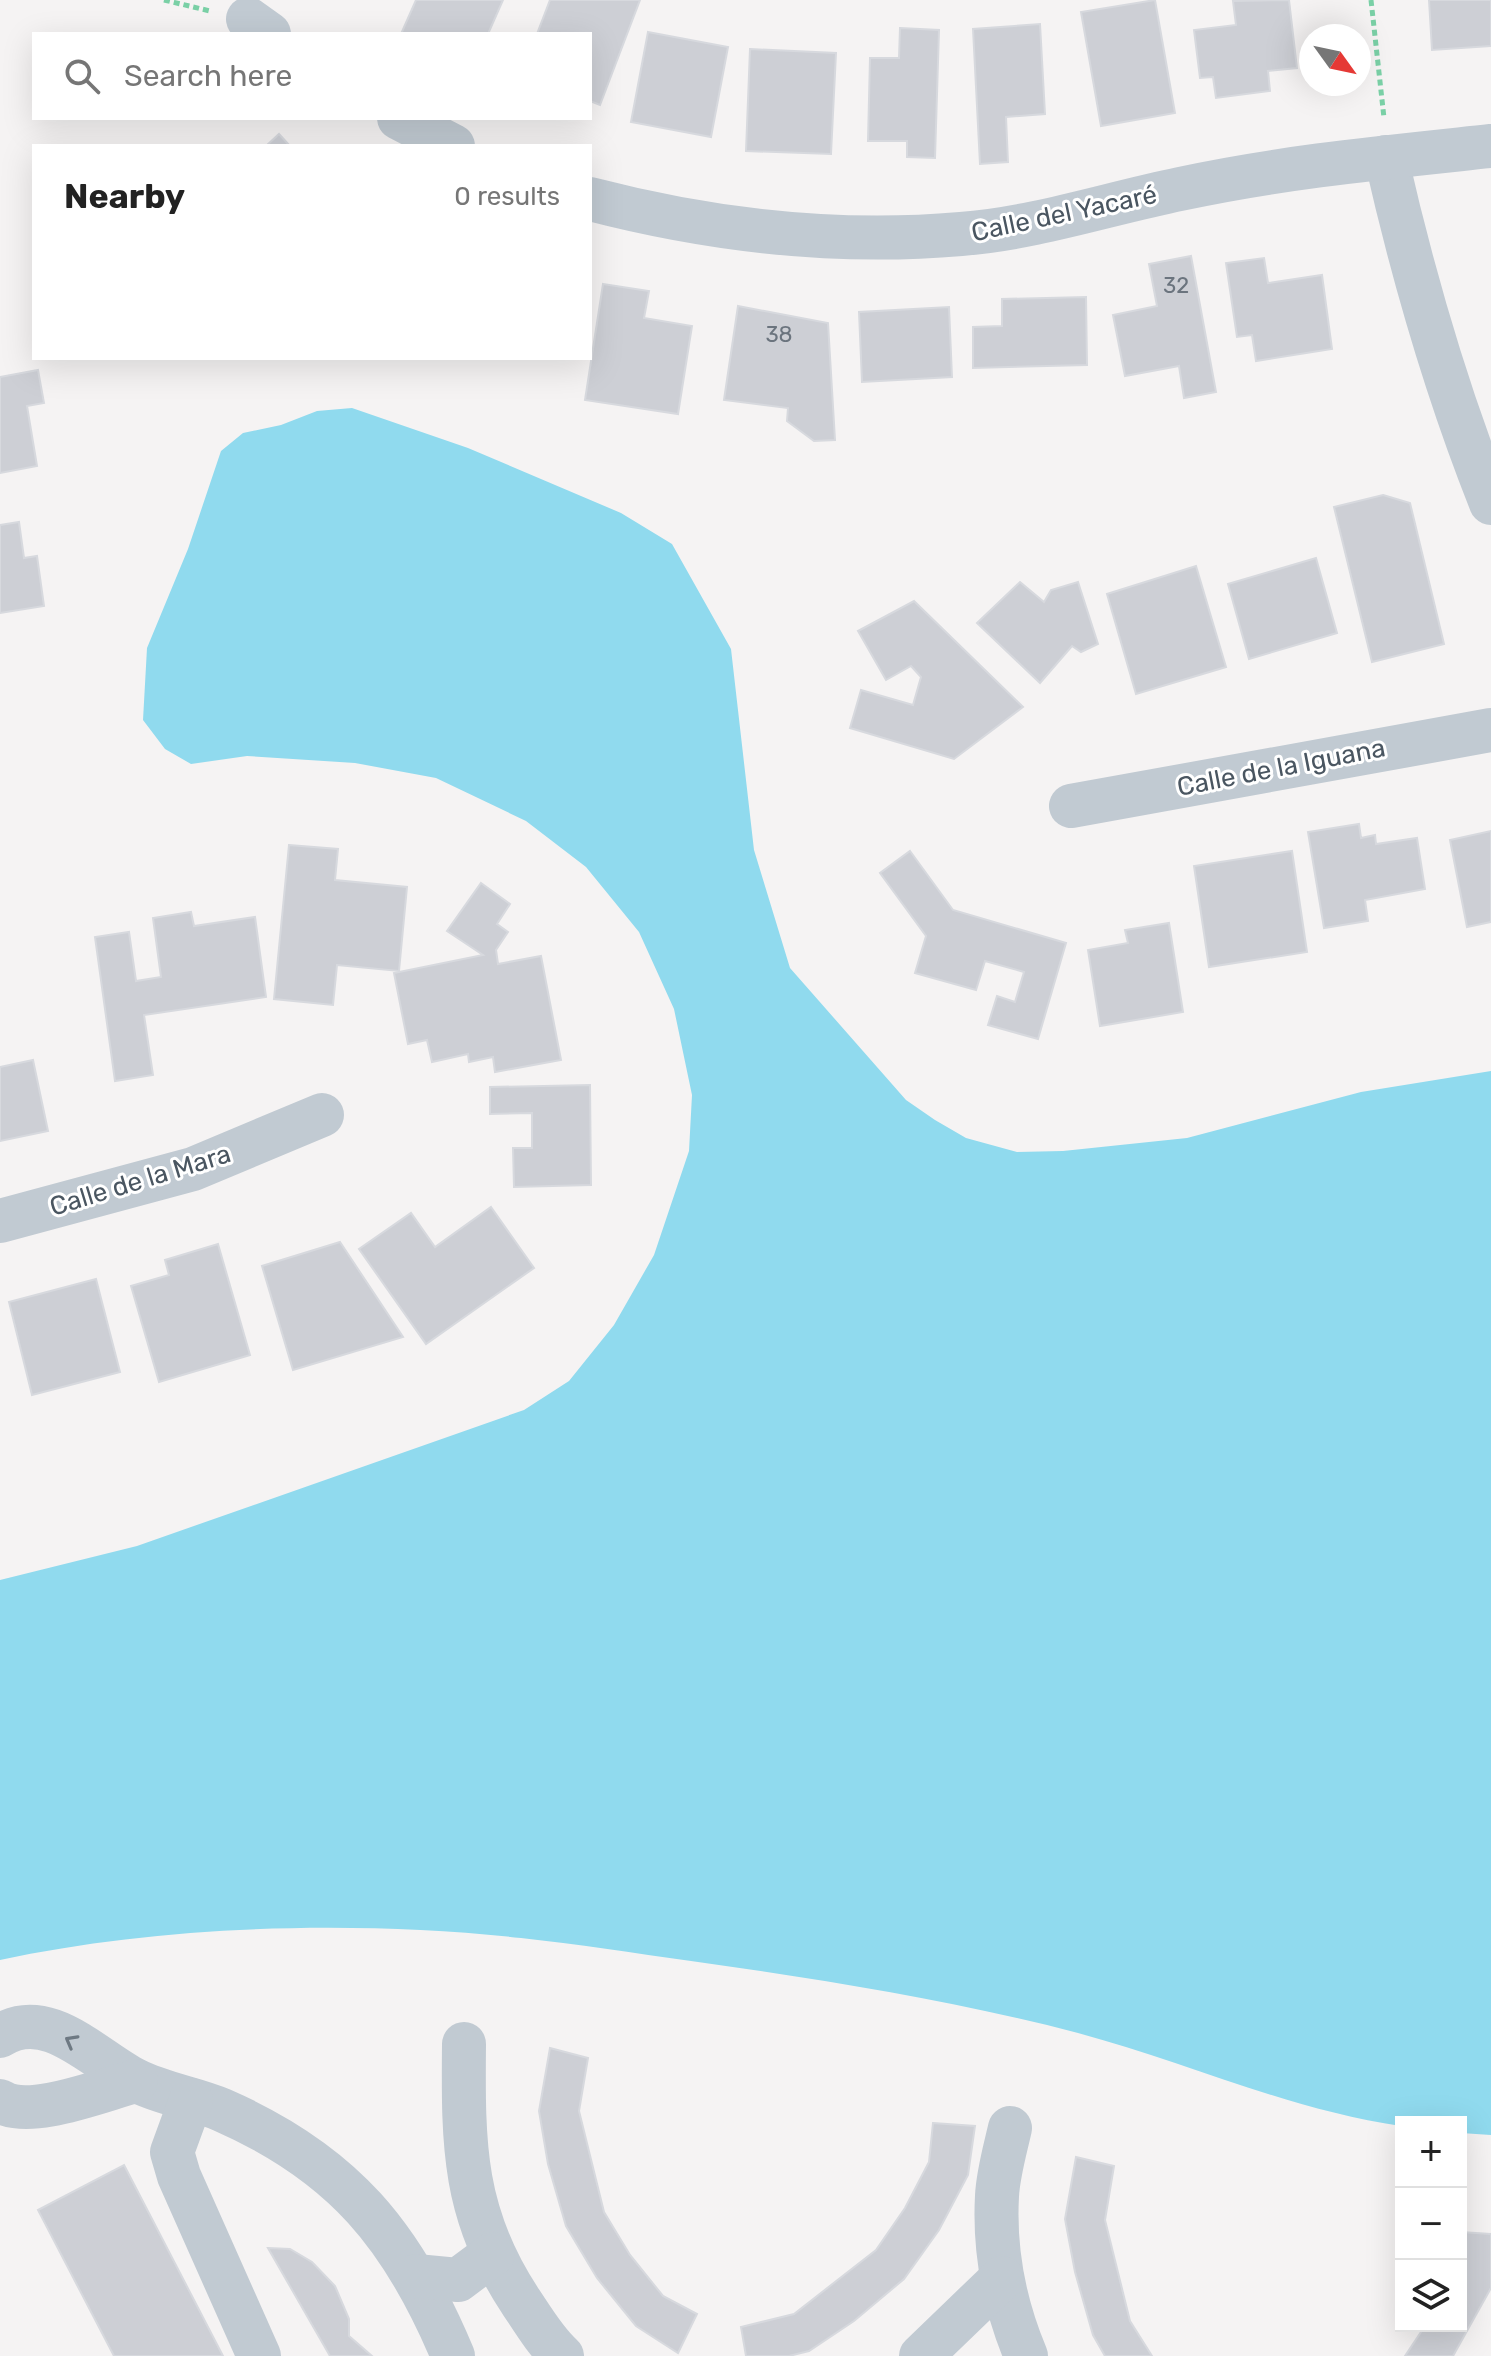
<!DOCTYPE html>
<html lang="en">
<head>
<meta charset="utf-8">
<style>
	body { margin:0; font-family:Rubik,sans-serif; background:#f2f2f2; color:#222 }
	.controls { position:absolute; right:24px; bottom:24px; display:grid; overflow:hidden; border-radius:0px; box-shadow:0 8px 32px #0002 }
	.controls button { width:72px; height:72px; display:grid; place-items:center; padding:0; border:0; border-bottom:2px solid #e0e0e0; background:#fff; color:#222; font:40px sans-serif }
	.compass { position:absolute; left:1299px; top:24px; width:72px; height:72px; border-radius:50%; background:#fff; box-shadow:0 8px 32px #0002; rotate:123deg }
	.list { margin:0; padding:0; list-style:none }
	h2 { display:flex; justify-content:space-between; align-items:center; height:104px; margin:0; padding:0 32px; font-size:34px }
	h2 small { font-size:26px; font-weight:400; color:#767676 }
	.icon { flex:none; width:44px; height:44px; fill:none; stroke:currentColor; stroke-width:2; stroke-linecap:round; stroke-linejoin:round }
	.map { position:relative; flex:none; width:1491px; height:2356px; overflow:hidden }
	.search { position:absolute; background:#fff; box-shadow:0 8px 32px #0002; left:32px; top:32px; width:560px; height:88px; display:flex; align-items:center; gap:20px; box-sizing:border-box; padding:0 28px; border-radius:0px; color:#767676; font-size:30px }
	.panel { position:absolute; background:#fff; box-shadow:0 8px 32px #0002; left:32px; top:144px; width:560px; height:216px; border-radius:0px }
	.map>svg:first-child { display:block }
</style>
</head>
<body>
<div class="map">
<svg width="1491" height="2356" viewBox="0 0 1491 2356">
	<rect width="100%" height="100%" fill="#f5f3f3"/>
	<path fill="#90daee" d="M352,408L468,448L621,513L672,544L731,649L754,850L790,968L906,1100L935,1120L966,1138L1017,1152L1063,1151L1187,1138L1361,1092L1491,1071V2135L1461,2133V2122H1401V2126C1290,2110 1186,2062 1078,2033C951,2000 821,1979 691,1961C634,1953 577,1944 521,1938C355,1920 163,1925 0,1960V1580L137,1546L524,1410L569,1381L614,1325L654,1255L689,1151L692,1095L674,1009L639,932L586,867L526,821L436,778L355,763L247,756L191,764L165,749L143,720L147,648L188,549L221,451L243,433L281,425L317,411Z"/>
	<g fill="#cdcfd5" stroke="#d7d9de" stroke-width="2">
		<path d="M416,0H503L488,34H401Z"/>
		<path d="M550,0H640L600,105L590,101V34H537Z"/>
		<path d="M1155,0L1175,113L1101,126L1081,12Z"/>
		<path d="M1289,0L1297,68L1268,71L1270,91L1216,98L1213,77L1200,78L1194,30L1236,25L1233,1Z"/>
		<path d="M1429,0H1491V46L1432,50Z"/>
		<path d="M1040,24L1045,114L1006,117L1008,162L980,164L973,29Z"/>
		<path d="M900,28L939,30L935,158L907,157V141H868L870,58H899Z"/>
		<path d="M648,32L728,47L711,137L631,122Z"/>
		<path d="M750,49L836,53L831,154L746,151Z"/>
		<path d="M279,134L290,146H266Z"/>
		<path d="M1191,256L1216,392L1184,398L1179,366L1125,376L1113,315L1157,306L1149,264Z"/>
		<path d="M1264,258L1268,283L1322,275L1332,349L1256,361L1252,335L1237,337L1226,263Z"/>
		<path d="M603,284L649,291L644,318L692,326L678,414L585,400Z"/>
		<path d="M1086,297L1087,365L973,368V327L1002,326V299Z"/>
		<path d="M738,306L828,323L835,440L814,441L787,421L788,408L724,400Z"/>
		<path d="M949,307L952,377L862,382L859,312Z"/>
		<path d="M38,370L44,403L27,406L37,466L0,473V377Z"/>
		<path d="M1383,495L1410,503L1444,644L1372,662L1334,507Z"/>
		<path d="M19,522L24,558L37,556L44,606L0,613V525Z"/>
		<path d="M1316,558L1337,633L1249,659L1228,584Z"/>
		<path d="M1196,566L1226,667L1136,694L1107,594Z"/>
		<path d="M1020,582L1044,602L1051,590L1078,582L1098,644L1081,652L1072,646L1040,683L977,623Z"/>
		<path d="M914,601L1023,707L954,759L850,728L861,690L913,705L921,677L911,666L886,680L858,631Z"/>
		<path d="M1359,824L1361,838L1375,835L1376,844L1417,838L1425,889L1365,900L1368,921L1324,928L1308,832Z"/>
		<path d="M1491,831V922L1467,927L1450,840Z"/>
		<path d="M289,845L338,849L335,880L407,887L399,971L337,965L333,1005L274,999Z"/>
		<path d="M910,851L953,910L1066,943L1038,1039L988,1025L997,996L1015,1002L1024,972L985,961L976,990L915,973L926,936L880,873Z"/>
		<path d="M1292,851L1307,952L1209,967L1194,866Z"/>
		<path d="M481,883L510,904L497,924L508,932L496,950L498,964L541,956L561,1060L495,1072L493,1057L469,1062L468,1054L432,1062L427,1040L408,1044L394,973L483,955L447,931Z"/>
		<path d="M191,912L194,926L255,917L266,997L144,1015L153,1075L115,1081L95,937L129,932L136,981L161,977L153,918Z"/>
		<path d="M1169,923L1183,1012L1100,1026L1088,950L1128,943L1125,930Z"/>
		<path d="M33,1060L48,1131L0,1141V1067Z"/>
		<path d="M590,1085L591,1185L514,1187L513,1148H532V1113L490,1114V1087Z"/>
		<path d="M491,1207L534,1268L426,1344L359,1249L411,1213L435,1247Z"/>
		<path d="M340,1242L403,1337L293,1370L262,1266Z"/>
		<path d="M218,1244L250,1355L159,1382L131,1286L169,1275L165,1260Z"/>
		<path d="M96,1279L120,1372L32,1395L9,1302Z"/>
		<path d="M550,2048L588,2058L579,2111L604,2212L630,2255L663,2296L697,2314L678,2353L636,2326L597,2278L566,2226L548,2164L539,2111Z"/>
		<path d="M933,2123L975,2126L968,2175L939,2230L904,2279L854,2321L809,2351L789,2356H746L741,2327L794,2314L876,2250L905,2208L929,2162Z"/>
		<path d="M1076,2157L1114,2166L1105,2220L1130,2321L1152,2356H1105L1093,2335L1075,2272L1065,2219Z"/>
		<path d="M124,2165L223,2356H114L38,2210Z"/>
		<path d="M1461,2232L1491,2234V2288L1453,2356H1405L1425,2326H1461Z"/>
		<path d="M268,2248L290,2249L312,2262L335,2286L349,2319V2336L372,2356H330Z"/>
	</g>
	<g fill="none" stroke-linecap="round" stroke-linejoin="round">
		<g stroke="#7ad0a6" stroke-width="5" stroke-dasharray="6 4" stroke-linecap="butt">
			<path d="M164,0L210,11"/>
			<path d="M1371,0L1384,118"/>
		</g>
		<g stroke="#c1cad2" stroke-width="44">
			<path d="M248,19L269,34"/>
			<path d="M399,118L453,146"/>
			<path d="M1386,157C1413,276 1446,390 1491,503"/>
			<path d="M590,199C713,231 834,245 961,234C1036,228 1107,204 1180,189C1281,167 1388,157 1491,146"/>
			<path d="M1071,806L1491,730"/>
			<path d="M0,1221L193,1169L322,1115"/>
			<path d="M0,2036C47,2005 95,2060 135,2080C162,2094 194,2098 222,2110C343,2163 403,2236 453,2356"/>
			<path d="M464,2044C463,2146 463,2215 521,2302C533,2320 546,2342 562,2356"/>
			<path d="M191,2100L172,2152L179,2176L259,2356"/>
			<path d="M0,2101C29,2120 104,2089 136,2081"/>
			<path d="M1010,2128C1005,2150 998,2174 997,2196C994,2251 1005,2306 1026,2356"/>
			<path d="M416,2276L458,2280L493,2254"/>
			<path d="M921,2356L1002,2278"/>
		</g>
	</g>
	<defs><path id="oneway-chevron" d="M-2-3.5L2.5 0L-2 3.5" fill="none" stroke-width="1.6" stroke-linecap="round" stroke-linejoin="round" transform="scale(2)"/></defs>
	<use stroke="#6e7983" href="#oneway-chevron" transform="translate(71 2041) rotate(-151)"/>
	<g text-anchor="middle" stroke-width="6" stroke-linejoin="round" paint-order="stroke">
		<g font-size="22" fill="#6b747e">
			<text x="1176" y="293">32</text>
			<text x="779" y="342">38</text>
		</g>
		<g font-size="26" fill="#4a5661" stroke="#fff">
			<text transform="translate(1064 213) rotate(-12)" y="9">Calle del Yacaré</text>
			<text transform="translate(1281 767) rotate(-11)" y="9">Calle de la Iguana</text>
			<text transform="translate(140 1180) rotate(-17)" y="9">Calle de la Mara</text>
		</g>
	</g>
</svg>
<div class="controls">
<button>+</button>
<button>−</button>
<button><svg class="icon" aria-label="layers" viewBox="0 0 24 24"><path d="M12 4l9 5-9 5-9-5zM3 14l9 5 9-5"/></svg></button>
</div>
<svg class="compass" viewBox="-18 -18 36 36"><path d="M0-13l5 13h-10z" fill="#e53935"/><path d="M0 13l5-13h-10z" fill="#767676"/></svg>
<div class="search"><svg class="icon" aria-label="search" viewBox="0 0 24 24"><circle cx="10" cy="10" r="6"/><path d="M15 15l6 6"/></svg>Search here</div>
<section class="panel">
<h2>Nearby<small>0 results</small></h2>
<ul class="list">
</ul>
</section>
</div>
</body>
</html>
